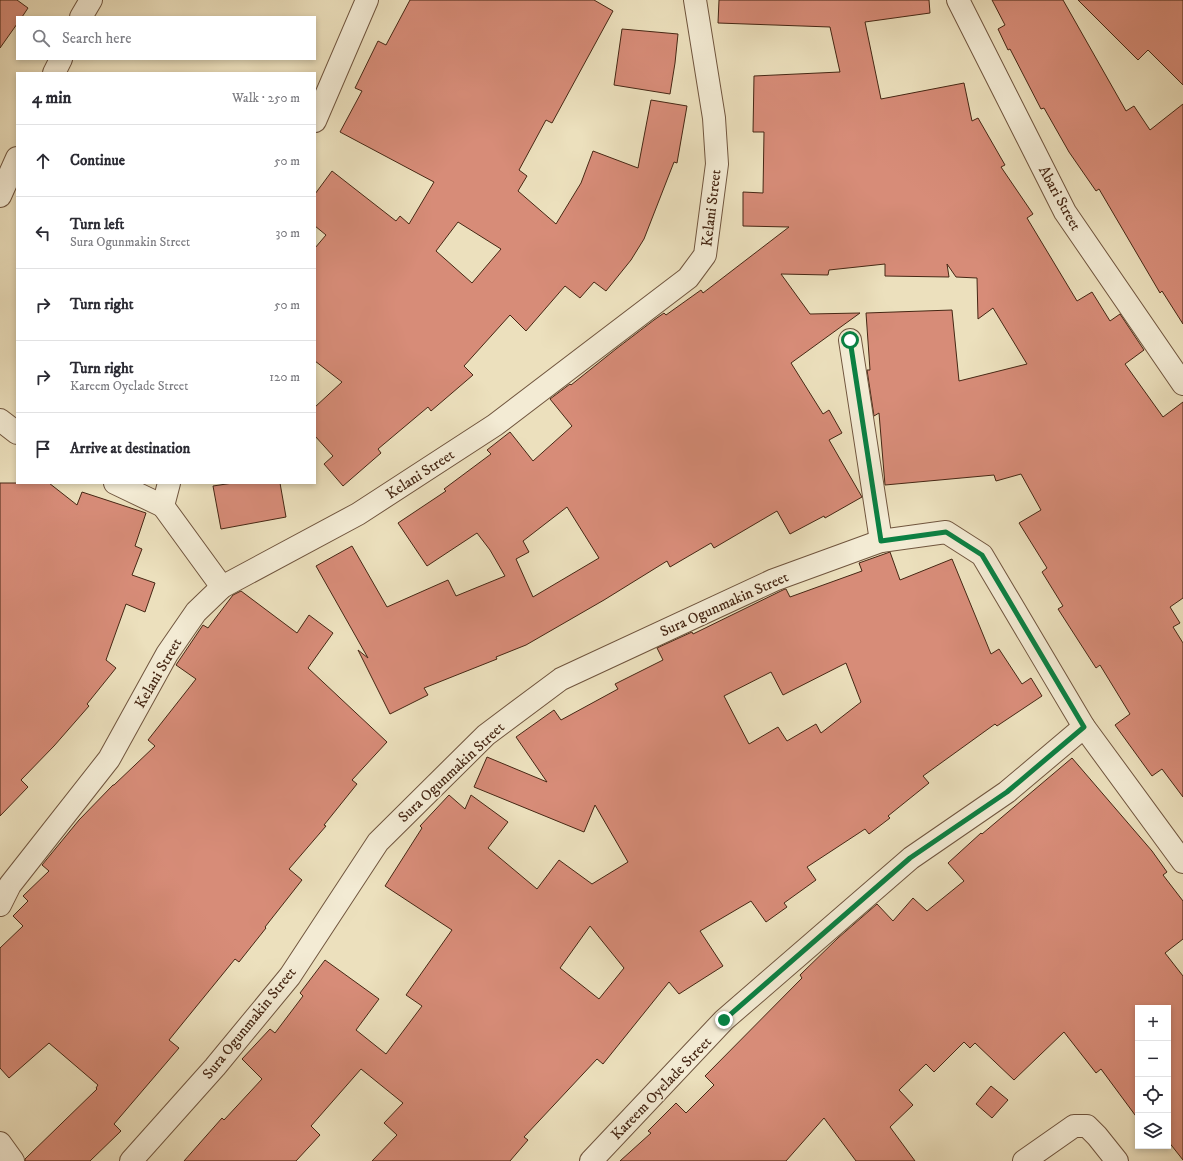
<!DOCTYPE html>
<html lang="en">
<head>
<meta charset="utf-8">
<style>
	body { margin:0; font-family:"IM FELL DW Pica",serif; background:#f2f2f3; color:#2b2b33 }
	.controls { position:absolute; right:12px; bottom:12px; display:grid; overflow:hidden; border-radius:0px; box-shadow:0 2px 6px #0003 }
	.controls button { width:36px; height:36px; display:grid; place-items:center; padding:0; border:0; border-bottom:1px solid #e1e1e2; background:#fff; color:#2b2b33; font:20px sans-serif }
	.stop { position:absolute; width:12px; height:12px; margin:-9px; border:3px solid #0b8043; border-radius:50%; background:#fff }
	.stop.end { background:#0b8043; border-color:#fff; box-shadow:0 1px 4px #0008 }
	.list { margin:0; padding:0; list-style:none }
	h2 { display:flex; justify-content:space-between; align-items:center; height:52px; margin:0; padding:0 16px; font-size:17px }
	h2 small { font-size:13px; font-weight:400; color:#7c7c81 }
	.list li { display:grid; grid-template-columns:26px 1fr auto; gap:12px; align-items:center; box-sizing:border-box; height:72px; padding:0 16px; border-top:1px solid #e1e1e2 }
	.list b { display:block; font-size:15px; white-space:nowrap }
	.list p { margin:0; font-size:13px; white-space:nowrap; color:#7c7c81 }
	.list em { font-size:13px; font-style:normal; color:#7c7c81 }
	.icon { flex:none; width:22px; height:22px; fill:none; stroke:currentColor; stroke-width:2; stroke-linecap:round; stroke-linejoin:round }
	.map { position:relative; flex:none; width:1183px; height:1161px; overflow:hidden }
	.search { position:absolute; background:#fff; box-shadow:0 2px 6px #0003; left:16px; top:16px; width:300px; height:44px; display:flex; align-items:center; gap:10px; box-sizing:border-box; padding:0 14px; border-radius:0px; color:#7c7c81; font-size:15px }
	.panel { position:absolute; background:#fff; box-shadow:0 2px 6px #0003; left:16px; top:72px; width:300px; height:412px; border-radius:0px }
	.map>svg:first-child { display:block }
</style>
</head>
<body>
<div class="map">
<svg width="1183" height="1161" viewBox="0 0 1183 1161">
	<rect width="100%" height="100%" fill="#ece0bd"/>
	<filter id="stains"><feTurbulence type="fractalNoise" baseFrequency=".005" numOctaves="4"/><feColorMatrix values="0 0 0 0 .2 0 0 0 0 .09 0 0 0 0 .02 0 0 0 .5 -.17"/></filter>
	<radialGradient id="worn" r=".72"><stop offset=".6" stop-color="#630" stop-opacity="0"/><stop offset="1" stop-color="#630" stop-opacity=".3"/></radialGradient>
	<g fill="#d78c78" stroke="#462714" fill-rule="evenodd">
		<path d="M0,0H17L28,8L22,17H17V24L0,48Z"/>
		<path d="M410,0H594L613,11L552,123L546,120L519,170L527,176L518,191L556,224L581,183L593,151L638,168L651,100L687,106L677,163L674,162L644,239L631,260L606,291L594,282L580,298L565,286L526,331L510,315L464,366L473,375L431,411L428,407L378,449L381,453L343,486L324,464L333,456L315,436V407L342,382L315,361V248L326,235L315,226V194L332,171L396,221L400,216L409,224L434,182L340,132L362,91L355,88L378,41L386,45ZM458,222L501,249L472,283L436,251Z"/>
		<path d="M719,0H929L930,13L865,22L881,99L964,83L972,121L978,118L1005,165L1001,167L1033,214L1027,218L1077,301L1092,292L1110,321L1120,314L1144,350L1125,364L1163,417L1183,402V598L1170,607L1180,623L1173,627L1183,643V797L1162,769L1152,776L1115,725L1130,714L1100,665L1096,668L1058,609L1063,606L1042,572L1047,568L1019,523L1041,510L1021,474L996,481L994,475L885,485L879,413L874,416L867,370H870L866,313L952,310L959,381L1027,364L993,308L978,319L977,278L956,277L947,264L949,277L885,276V264L829,270L828,275L781,274L810,314L860,313L791,363L823,414L829,410L842,433L829,440L862,497L825,518L824,516L790,534L777,511L714,548L711,543L670,567L667,561L604,600L526,645L496,657L497,659L424,688L428,695L390,714L358,650L368,658L316,566L352,546L387,607L448,580L456,596L505,576L490,550L477,533L427,566L398,523L446,491L444,489L491,454L487,450L510,432L533,461L572,426L550,399L570,384L571,385L616,349L654,320L664,313L666,315L701,290L703,293L789,227L743,226V192L763,193L764,132H753L754,76L840,72L830,27L718,23ZM567,507L599,558L533,597L516,559L529,552L523,541Z"/>
		<path d="M992,0H1063L1126,111L1134,106L1150,130L1183,104V324L1162,291L1160,293L1099,189L1096,191L1069,152L1044,108L1041,109L1010,49L1008,50L998,29L1005,25Z"/>
		<path d="M1078,0H1183V85L1148,50L1138,60Z"/>
		<path d="M622,29L678,34L675,63L670,94L614,85Z"/>
		<path d="M0,483H49L77,505L82,492L146,513L135,546L142,549L132,575L155,583L145,612L126,604L106,660L116,668L87,704L89,706L54,746L21,780L28,787L0,816Z"/>
		<path d="M233,483H280L286,517L221,529L213,486Z"/>
		<path d="M890,552L900,580L952,559L991,654L999,649L1022,684L1031,678L1042,696L997,726L995,724L923,776L929,783L888,816L890,818L869,834L865,829L807,867L816,880L784,903L787,907L766,922L751,901L700,931L723,966L679,994L669,982L603,1064L597,1059L524,1137L528,1140L510,1161H372L397,1135L384,1123L403,1103L361,1069L311,1126L320,1135L296,1161H184L222,1118L224,1120L262,1079L242,1059L270,1029L275,1033L303,996L300,993L325,960L379,999L356,1030L386,1054L422,1006L406,995L452,930L385,886L422,828L420,826L449,795L465,809L471,795L508,822L488,848L537,889L559,860L592,884L628,862L595,805L584,832L474,787L487,757L547,782L516,737L554,710L561,720L618,689L615,684L663,660L657,648L692,632L693,634L785,589H786L790,597L862,571L859,563ZM846,663L861,702L821,733L816,724L787,741L778,727L749,744L724,696L771,672L783,695ZM590,926L624,968L599,999L560,968Z"/>
		<path d="M241,591L297,633L309,615L333,633L308,668L387,742L352,780L357,784L324,825L326,826L289,869L302,880L265,927L266,928L239,962L235,959L169,1040L179,1048L114,1124L121,1131L90,1161H25V1159L97,1089L96,1088L98,1085L49,1043L9,1078L0,1068V948L23,926L13,916L28,901L23,896L49,871L42,865L79,820L113,785H114L155,746L148,740L196,679L176,665L203,625L208,628L233,595Z"/>
		<path d="M1072,758L1152,851L1167,872L1163,875L1183,901V939L1165,953L1183,976V1160L1168,1141V1008H1138V1119L1101,1069L1096,1073L1064,1032L1014,1080L975,1043L970,1048L964,1042L934,1072L926,1064L899,1090L913,1105L890,1127L915,1161H856L824,1118L786,1161H620L651,1133L648,1131L676,1103L686,1113L714,1085L705,1076L802,978L800,975L838,938L877,904L893,921L913,898L927,911L964,881L948,863L981,833L982,834Z"/>
		<path d="M991,1086L1008,1100L992,1118L976,1104Z"/>
	</g>
	<g fill="none" stroke-linecap="round" stroke-linejoin="round">
		<defs>
			<g id="street">
				<path d="M958,0L1065,212L1183,384"/>
				<path d="M81,17L91,0"/>
				<path d="M54,73L61,59"/>
				<path d="M315,121L367,0"/>
				<path d="M0,196L17,158"/>
				<path d="M850,340L881,541"/>
				<path d="M0,420L17,433"/>
				<path d="M115,483L163,506"/>
				<path d="M169,483L163,506L222,587"/>
				<path d="M0,905L10,885L109,759L167,654L196,612L222,587L358,514L495,425L688,278L705,255L717,164L714,118L695,0"/>
				<path d="M0,1143L13,1161"/>
				<path d="M131,1161L215,1067L290,976L378,842L486,735L561,679L774,580L881,541L946,532L982,555L1084,727L1183,862"/>
				<path d="M591,1161L724,1020L911,858L1007,792L1084,727"/>
				<path d="M1024,1161L1074,1126H1087L1097,1136L1117,1161"/>
			</g>
		</defs>
		<use href="#street" stroke="#70553e" stroke-width="24"/>
		<use href="#street" stroke="#f3ebd4" stroke-width="22"/>
	</g>
	<g fill="none" stroke-linecap="round" stroke-linejoin="round">
		<path stroke="#0b8043" stroke-width="5" d="M724,1020L910,858L1007,792L1084,727L982,555L946,532L881,541L850,340"/>
	</g>
	<g text-anchor="middle" stroke-width="3.5" stroke-linejoin="round" paint-order="stroke">
		<g font-size="15" fill="#462714" stroke="#f3ebd4">
			<text transform="translate(1060 198) rotate(61)" y="5">Abari Street</text>
			<text transform="translate(711 208) rotate(-83)" y="5">Kelani Street</text>
			<text transform="translate(420 474) rotate(-33)" y="5">Kelani Street</text>
			<text transform="translate(724 604) rotate(-24)" y="5">Sura Ogunmakin Street</text>
			<text transform="translate(158 673) rotate(-60)" y="5">Kelani Street</text>
			<text transform="translate(451 772) rotate(-43)" y="5">Sura Ogunmakin Street</text>
			<text transform="translate(249 1023) rotate(-51)" y="5">Sura Ogunmakin Street</text>
			<text transform="translate(661 1088) rotate(-46)" y="5">Kareem Oyelade Street</text>
		</g>
	</g>
	<rect width="100%" height="100%" filter="url(#stains)"/>
	<rect width="100%" height="100%" fill="url(#worn)"/>
</svg>
<div class="controls">
<button>+</button>
<button>−</button>
<button><svg class="icon" aria-label="locate" viewBox="0 0 24 24"><circle cx="12" cy="12" r="6"/><path d="M12 2v4M12 18v4M2 12h4M18 12h4"/></svg></button>
<button><svg class="icon" aria-label="layers" viewBox="0 0 24 24"><path d="M12 4l9 5-9 5-9-5zM3 14l9 5 9-5"/></svg></button>
</div>
<div class="stop" style="left:850px;top:340px"></div>
<div class="stop end" style="left:724px;top:1020px"></div>
<div class="search"><svg class="icon" aria-label="search" viewBox="0 0 24 24"><circle cx="10" cy="10" r="6"/><path d="M15 15l6 6"/></svg>Search here</div>
<section class="panel">
<h2>4 min<small>Walk · 250 m</small></h2>
<ul class="list">
<li><svg class="icon" aria-label="ahead" viewBox="0 0 24 24"><path d="M12 20V5M6 11l6-6 6 6"/></svg><div><b>Continue</b></div><em>50 m</em></li>
<li><svg class="icon" aria-label="left" viewBox="0 0 24 24"><path d="M17 20v-9H6M10 6l-5 5 5 5"/></svg><div><b>Turn left</b><p>Sura Ogunmakin Street</p></div><em>30 m</em></li>
<li><svg class="icon" aria-label="right" viewBox="0 0 24 24"><path d="M7 20v-9h11M14 6l5 5-5 5"/></svg><div><b>Turn right</b></div><em>50 m</em></li>
<li><svg class="icon" aria-label="right" viewBox="0 0 24 24"><path d="M7 20v-9h11M14 6l5 5-5 5"/></svg><div><b>Turn right</b><p>Kareem Oyelade Street</p></div><em>120 m</em></li>
<li><svg class="icon" aria-label="arrive" viewBox="0 0 24 24"><path d="M6 21V4h12l-3 4 3 4H6"/></svg><div><b>Arrive at destination</b></div></li>
</ul>
</section>
</div>
</body>
</html>
